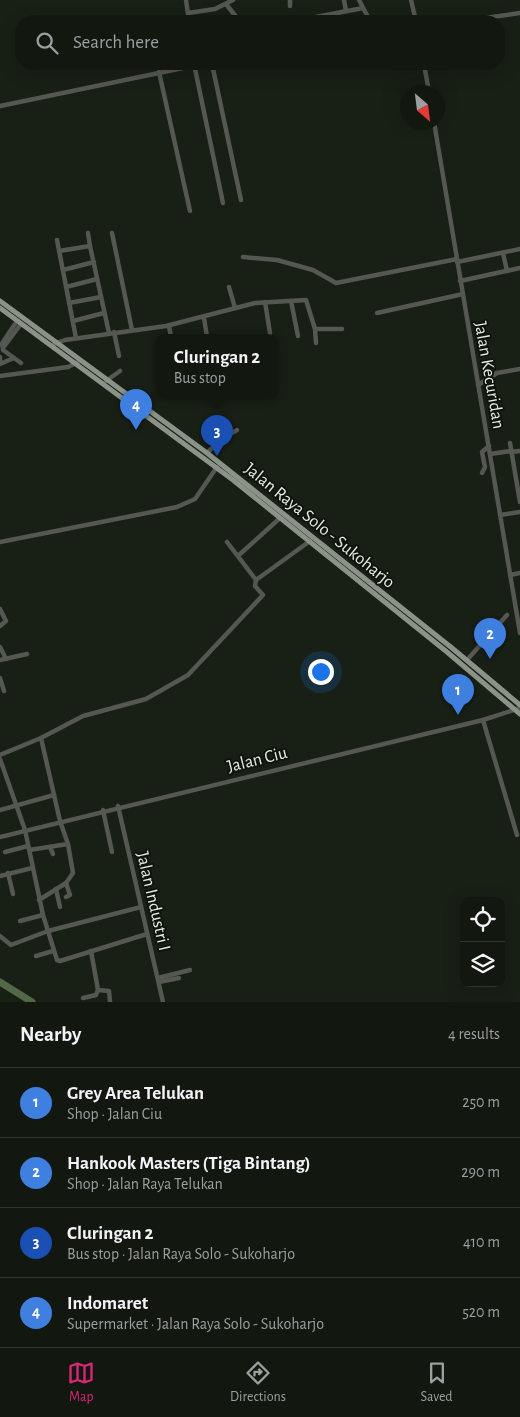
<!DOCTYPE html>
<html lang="en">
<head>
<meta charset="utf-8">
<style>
	body { margin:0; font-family:"Alegreya Sans",sans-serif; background:#1b2019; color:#f1f3f6 }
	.controls { position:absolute; right:15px; bottom:15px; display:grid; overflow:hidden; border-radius:10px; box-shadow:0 5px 20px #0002 }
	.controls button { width:45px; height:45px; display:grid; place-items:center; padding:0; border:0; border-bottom:1px solid #313630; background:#121710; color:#f1f3f6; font:25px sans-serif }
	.compass { position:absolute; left:400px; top:85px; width:45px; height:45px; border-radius:50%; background:#121710; box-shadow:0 5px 20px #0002; rotate:152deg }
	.you { position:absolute; left:320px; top:671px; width:18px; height:18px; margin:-12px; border:4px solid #fff; border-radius:50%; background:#1a73e8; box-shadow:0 0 0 8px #1a73e833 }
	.badge { display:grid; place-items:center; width:32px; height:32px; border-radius:50%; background:#db2777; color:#fff; font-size:16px; font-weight:700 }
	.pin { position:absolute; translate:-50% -41px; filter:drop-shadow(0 1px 2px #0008) }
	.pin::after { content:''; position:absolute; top:26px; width:18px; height:15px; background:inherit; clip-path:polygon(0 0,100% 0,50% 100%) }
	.popup { position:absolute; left:156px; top:334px; width:122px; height:65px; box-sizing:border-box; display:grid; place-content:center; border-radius:10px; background:#121710; filter:drop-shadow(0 1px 4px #0005); font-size:16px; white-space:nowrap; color:#9c9f9f }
	.popup b { font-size:19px; color:#f1f3f6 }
	.popup::after { content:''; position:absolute; left:50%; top:100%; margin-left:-10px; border:10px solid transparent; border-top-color:#121710 }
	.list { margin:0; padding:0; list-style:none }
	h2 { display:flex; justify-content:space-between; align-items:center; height:65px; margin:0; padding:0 20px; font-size:21px }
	h2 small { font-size:16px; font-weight:400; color:#9c9f9f }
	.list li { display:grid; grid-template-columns:32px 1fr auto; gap:15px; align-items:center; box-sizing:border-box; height:70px; padding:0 20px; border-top:1px solid #313630 }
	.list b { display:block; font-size:19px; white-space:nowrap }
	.list p { margin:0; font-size:16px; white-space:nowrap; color:#9c9f9f }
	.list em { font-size:16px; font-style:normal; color:#9c9f9f }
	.icon { flex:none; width:28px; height:28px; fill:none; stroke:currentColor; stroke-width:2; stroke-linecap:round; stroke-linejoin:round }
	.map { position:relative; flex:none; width:520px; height:1002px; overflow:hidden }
	.search { position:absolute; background:#121710; box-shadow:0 5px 20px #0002; left:15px; right:15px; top:15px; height:55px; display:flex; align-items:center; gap:12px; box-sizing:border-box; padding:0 18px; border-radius:20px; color:#9c9f9f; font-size:19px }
	.sheet { height:345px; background:#121710 }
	nav { display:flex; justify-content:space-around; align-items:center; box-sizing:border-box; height:70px; border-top:1px solid #313630; background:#121710; font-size:14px; color:#9c9f9f }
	nav a { display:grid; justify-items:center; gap:2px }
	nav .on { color:#db2777 }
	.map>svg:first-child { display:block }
</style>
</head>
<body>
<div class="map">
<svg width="520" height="1002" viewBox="0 0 520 1002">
	<rect width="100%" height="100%" fill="#181f15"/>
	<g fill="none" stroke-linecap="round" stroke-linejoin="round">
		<path stroke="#526948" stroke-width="7" d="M0,982L32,1002"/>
		<g stroke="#545752" stroke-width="4.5">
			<path d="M186,0L189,21"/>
			<path d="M344,0L346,11"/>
			<path d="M359,0L370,21"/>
			<path d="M411,0L416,21"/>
			<path d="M226,4L237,18"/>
			<path d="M290,6V0"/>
			<path d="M188,13L215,9L233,0"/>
			<path d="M316,17L363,8"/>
			<path d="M463,21L520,13"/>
			<path d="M194,64L223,203"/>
			<path d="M212,64L241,200"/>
			<path d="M424,64L429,92"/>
			<path d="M159,72L190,211"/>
			<path d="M0,106L202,64"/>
			<path d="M434,122L520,633"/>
			<path d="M88,233L90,246"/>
			<path d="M112,233L132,330"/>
			<path d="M57,240L76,338"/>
			<path d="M59,251L90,246L109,333"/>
			<path d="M503,253L507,271"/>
			<path d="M243,257L277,260L313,270L336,283L457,259"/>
			<path d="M457,262L520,249"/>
			<path d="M63,270L94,262"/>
			<path d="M460,281L520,268"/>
			<path d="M66,287L97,279"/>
			<path d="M229,287L235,308"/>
			<path d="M291,301L298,336"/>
			<path d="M69,303L101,297"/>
			<path d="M377,313L463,294"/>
			<path d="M204,318L207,337"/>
			<path d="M73,321L104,313"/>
			<path d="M169,326L171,337"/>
			<path d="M315,329H342"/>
			<path d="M114,332L119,356"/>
			<path d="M262,337L269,336L270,333L265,302"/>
			<path d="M54,344L65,340L166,326L255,303L306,300L315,329L316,343"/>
			<path d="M1,345L17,321"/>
			<path d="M3,348L21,324"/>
			<path d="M3,350L21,363"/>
			<path d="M0,357V364L14,358"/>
			<path d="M0,376L68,367L80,361"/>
			<path d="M106,381L120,371"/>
			<path d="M478,385L497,373L520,369"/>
			<path d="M510,443L520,502"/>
			<path d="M511,452L520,451"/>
			<path d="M207,453L221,439L237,430"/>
			<path d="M490,454L511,451"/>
			<path d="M482,473L485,467L482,452L489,446"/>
			<path d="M500,515L520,512"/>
			<path d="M0,542L177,507L195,499L217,467"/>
			<path d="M227,542L256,580"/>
			<path d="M239,555L280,518"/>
			<path d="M510,575L520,573"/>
			<path d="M0,609L6,621L0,626"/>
			<path d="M0,647L6,659"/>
			<path d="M0,660L27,654"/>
			<path d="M467,660L507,615"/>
			<path d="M0,678L4,691"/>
			<path d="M483,720L517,835"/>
			<path d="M0,755L41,738L83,716L146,699L188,675L263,595L255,586L256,580L310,541"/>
			<path d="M0,759L25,830L43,915L57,960L60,961L147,934"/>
			<path d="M118,806L163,1002"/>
			<path d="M0,810L54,795"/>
			<path d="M103,810L112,852"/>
			<path d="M0,837L483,720L520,708"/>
			<path d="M50,847L53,854"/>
			<path d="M29,850L68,844"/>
			<path d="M5,852L28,846"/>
			<path d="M8,873L13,894"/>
			<path d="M0,876L32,868"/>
			<path d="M66,883L70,895L66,897"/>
			<path d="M56,889L60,907"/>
			<path d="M39,900L66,883L73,873L68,844L60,821L41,738"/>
			<path d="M20,921L43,915"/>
			<path d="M0,936L11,945L48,931L141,907"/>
			<path d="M91,951L98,990L109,991L110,1002"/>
			<path d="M36,956L53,951"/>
			<path d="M158,978L190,970"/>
			<path d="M159,982L179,978"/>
			<path d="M83,998L96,995L98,990"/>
		</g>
		<g stroke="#8b9288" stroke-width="5">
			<path d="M0,301L207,453L452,648L520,705"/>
			<path d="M0,308L233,480L447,652L520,714"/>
		</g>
	</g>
	<g text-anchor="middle" stroke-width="4" stroke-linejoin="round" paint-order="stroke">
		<g font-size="18" fill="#e7ebe5" stroke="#0f150d">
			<text transform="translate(490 375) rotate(80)" y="6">Jalan Kecuridan</text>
			<text transform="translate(320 525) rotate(39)" y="6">Jalan Raya Solo - Sukoharjo</text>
			<text transform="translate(257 759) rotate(-14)" y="6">Jalan Ciu</text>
			<text transform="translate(154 901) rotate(77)" y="6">Jalan Industri I</text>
		</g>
	</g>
</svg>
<div class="controls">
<button><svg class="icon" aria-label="locate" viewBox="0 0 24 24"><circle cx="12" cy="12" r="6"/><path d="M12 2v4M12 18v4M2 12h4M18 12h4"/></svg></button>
<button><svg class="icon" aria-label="layers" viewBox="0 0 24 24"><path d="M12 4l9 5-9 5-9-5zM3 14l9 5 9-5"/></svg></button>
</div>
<svg class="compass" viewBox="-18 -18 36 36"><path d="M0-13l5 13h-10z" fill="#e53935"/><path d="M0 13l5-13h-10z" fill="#9c9f9f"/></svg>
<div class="you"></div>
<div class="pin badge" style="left:458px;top:715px;background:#3f7fe0">1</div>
<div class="pin badge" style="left:490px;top:659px;background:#3f7fe0">2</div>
<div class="pin badge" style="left:217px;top:456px;background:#1a4fb4">3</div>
<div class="popup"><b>Cluringan 2</b>Bus stop</div>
<div class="pin badge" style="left:136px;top:430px;background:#3f7fe0">4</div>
<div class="search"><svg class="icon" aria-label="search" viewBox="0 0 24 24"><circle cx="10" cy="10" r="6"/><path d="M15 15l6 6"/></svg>Search here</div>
</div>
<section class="sheet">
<h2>Nearby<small>4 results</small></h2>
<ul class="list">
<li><span class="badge" style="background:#3f7fe0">1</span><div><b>Grey Area Telukan</b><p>Shop · Jalan Ciu</p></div><em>250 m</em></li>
<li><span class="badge" style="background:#3f7fe0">2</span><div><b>Hankook Masters (Tiga Bintang)</b><p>Shop · Jalan Raya Telukan</p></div><em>290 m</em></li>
<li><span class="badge" style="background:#1a4fb4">3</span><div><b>Cluringan 2</b><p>Bus stop · Jalan Raya Solo - Sukoharjo</p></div><em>410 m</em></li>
<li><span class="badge" style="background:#3f7fe0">4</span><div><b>Indomaret</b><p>Supermarket · Jalan Raya Solo - Sukoharjo</p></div><em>520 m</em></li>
</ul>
</section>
<nav>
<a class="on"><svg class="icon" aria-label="map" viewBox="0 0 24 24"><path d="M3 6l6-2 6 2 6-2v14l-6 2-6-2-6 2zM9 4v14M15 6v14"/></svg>Map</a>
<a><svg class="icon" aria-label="directions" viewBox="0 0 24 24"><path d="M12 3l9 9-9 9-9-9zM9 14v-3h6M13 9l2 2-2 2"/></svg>Directions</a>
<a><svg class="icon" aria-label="saved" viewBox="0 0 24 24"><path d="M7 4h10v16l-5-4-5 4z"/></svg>Saved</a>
</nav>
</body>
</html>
